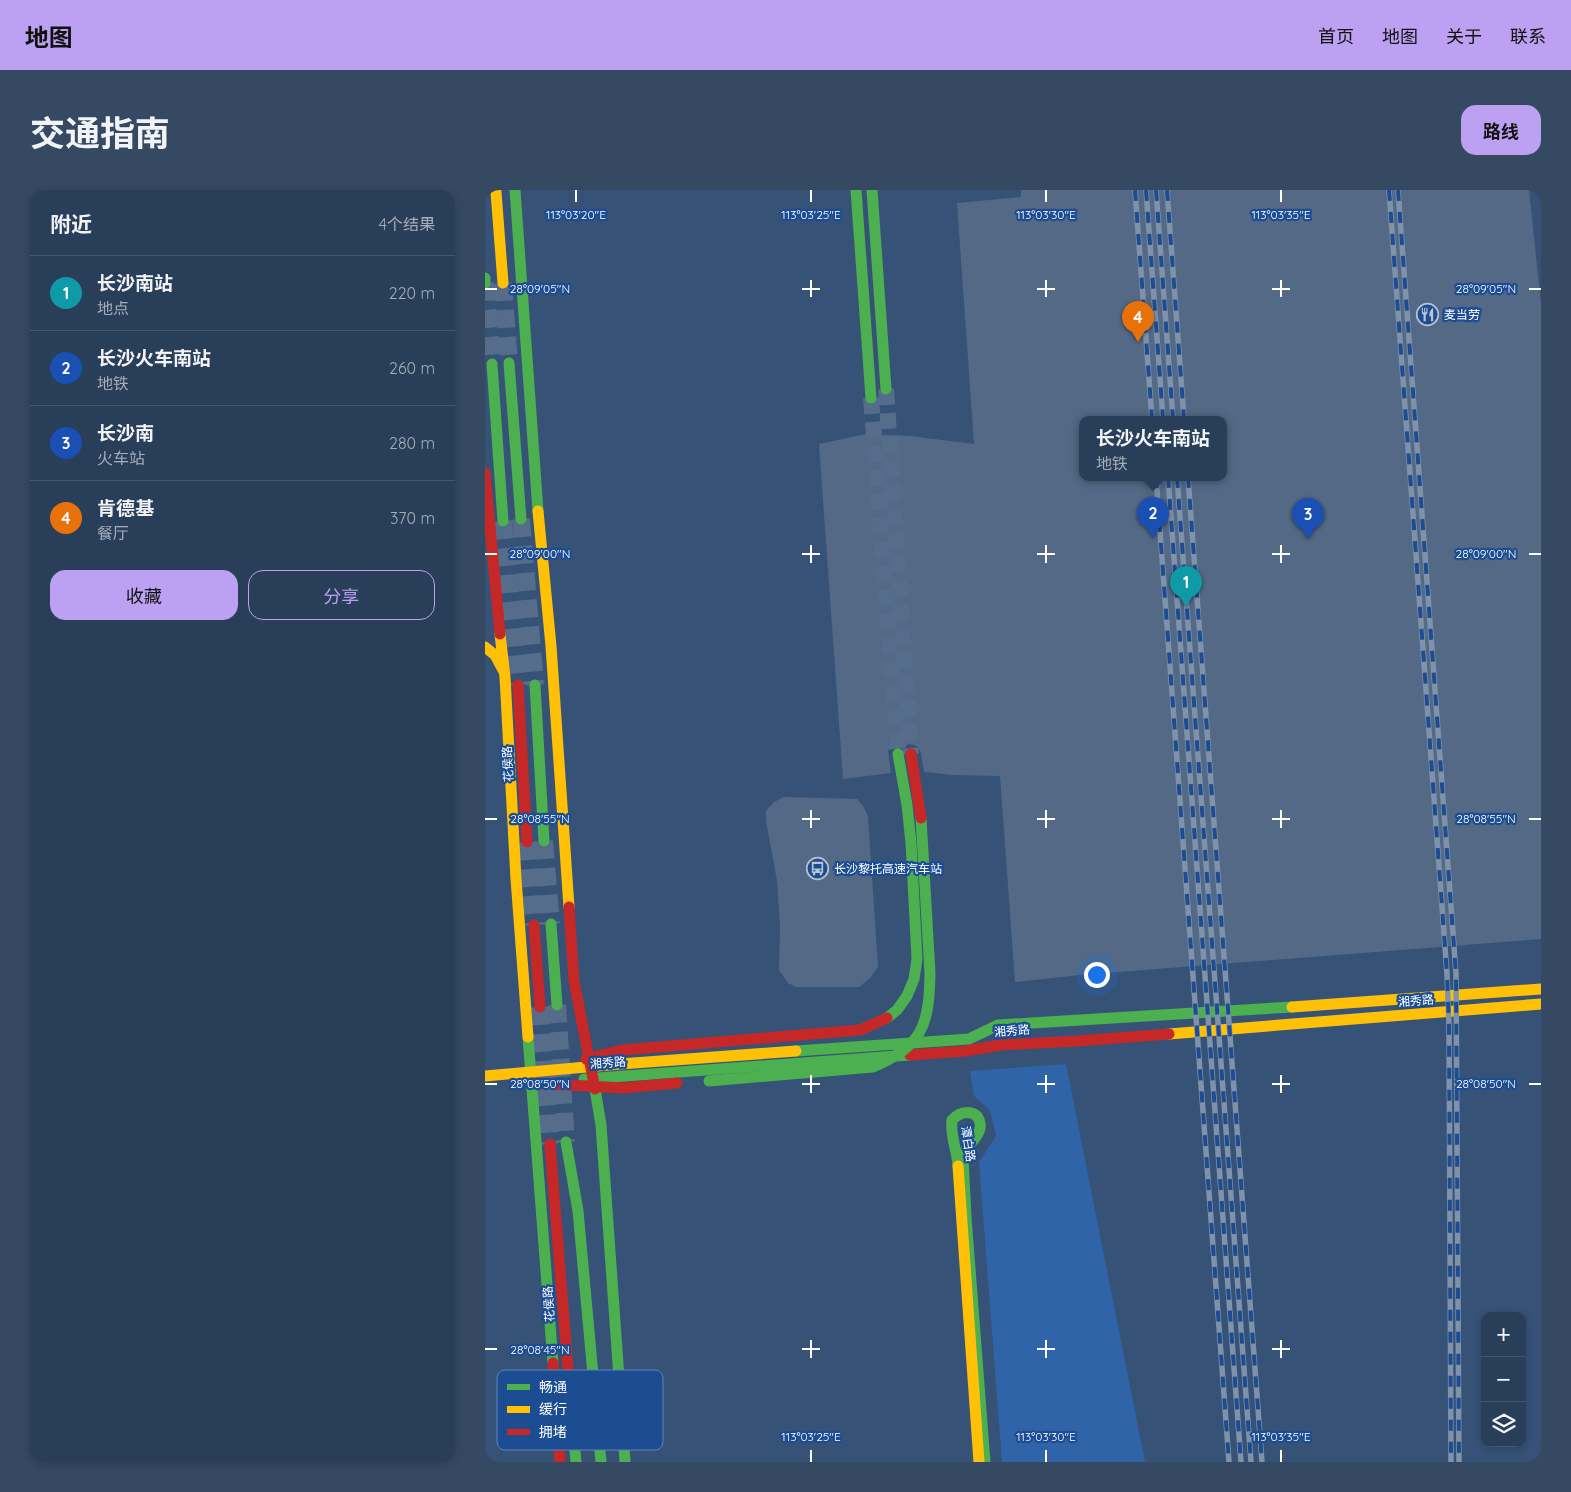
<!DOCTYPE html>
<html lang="zh">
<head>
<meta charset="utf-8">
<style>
	body { margin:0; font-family:Quicksand,"Noto Sans SC",sans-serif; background:#354962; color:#f1f3f6 }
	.controls { position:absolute; right:15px; bottom:15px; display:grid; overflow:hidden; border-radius:10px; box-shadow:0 2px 8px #0003 }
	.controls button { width:45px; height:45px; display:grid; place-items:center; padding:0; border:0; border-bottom:1px solid #45576f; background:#293e59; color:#f1f3f6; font:25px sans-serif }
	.you { position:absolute; left:611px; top:784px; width:18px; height:18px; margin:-12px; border:4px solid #fff; border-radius:50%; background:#1a73e8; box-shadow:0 0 0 8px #1a73e833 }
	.badge { display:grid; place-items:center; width:32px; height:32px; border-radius:50%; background:#bca0f2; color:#fff; font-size:16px; font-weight:700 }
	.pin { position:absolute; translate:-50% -41px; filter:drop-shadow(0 1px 2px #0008) }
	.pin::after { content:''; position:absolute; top:26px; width:18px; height:15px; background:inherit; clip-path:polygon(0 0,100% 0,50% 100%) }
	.popup { position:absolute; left:594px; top:226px; width:148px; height:65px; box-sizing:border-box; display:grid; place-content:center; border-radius:10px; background:#293e59; filter:drop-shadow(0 1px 4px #0005); font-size:16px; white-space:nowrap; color:#a5aeba }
	.popup b { font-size:19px; color:#f1f3f6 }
	.popup::after { content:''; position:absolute; left:50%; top:100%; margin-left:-10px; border:10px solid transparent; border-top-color:#293e59 }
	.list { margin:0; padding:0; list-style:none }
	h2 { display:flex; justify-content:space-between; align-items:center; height:65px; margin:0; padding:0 20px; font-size:21px }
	h2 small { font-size:16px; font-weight:400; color:#a5aeba }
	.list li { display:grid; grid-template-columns:32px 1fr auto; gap:15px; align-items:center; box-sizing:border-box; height:75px; padding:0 20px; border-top:1px solid #45576f }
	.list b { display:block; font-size:19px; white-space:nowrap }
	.list p { margin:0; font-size:16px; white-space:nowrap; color:#a5aeba }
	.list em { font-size:16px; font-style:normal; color:#a5aeba }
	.actions { display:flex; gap:10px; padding:15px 20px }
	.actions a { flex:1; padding:11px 0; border:1px solid #bca0f2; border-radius:15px; text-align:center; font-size:18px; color:#bca0f2 }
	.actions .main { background:#bca0f2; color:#111 }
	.icon { flex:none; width:28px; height:28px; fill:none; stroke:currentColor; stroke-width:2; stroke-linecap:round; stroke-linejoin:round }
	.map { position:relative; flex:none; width:1056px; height:1272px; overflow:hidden; border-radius:15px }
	header { display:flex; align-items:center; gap:30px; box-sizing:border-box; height:70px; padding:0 25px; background:#bca0f2; color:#111 }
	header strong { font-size:24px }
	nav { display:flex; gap:28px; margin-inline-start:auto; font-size:18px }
	.intro { display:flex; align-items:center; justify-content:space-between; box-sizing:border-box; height:120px; padding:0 30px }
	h1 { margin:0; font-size:35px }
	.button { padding:12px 22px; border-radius:15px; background:#bca0f2; color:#111; font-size:18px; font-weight:700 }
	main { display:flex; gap:30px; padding:0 30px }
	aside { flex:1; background:#293e59; border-radius:15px; box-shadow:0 2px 8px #0003 }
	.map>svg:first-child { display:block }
</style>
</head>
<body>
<header>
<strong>地图</strong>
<nav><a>首页</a><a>地图</a><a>关于</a><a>联系</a></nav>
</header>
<div class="intro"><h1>交通指南</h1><a class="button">路线</a></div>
<main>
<aside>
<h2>附近<small>4个结果</small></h2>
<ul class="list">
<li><span class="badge" style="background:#0f9aa8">1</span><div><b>长沙南站</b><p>地点</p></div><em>220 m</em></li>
<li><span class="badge" style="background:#1a4fb4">2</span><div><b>长沙火车南站</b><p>地铁</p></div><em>260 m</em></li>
<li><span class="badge" style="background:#1a4fb4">3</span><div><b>长沙南</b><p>火车站</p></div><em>280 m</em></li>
<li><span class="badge" style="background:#e8710a">4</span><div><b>肯德基</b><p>餐厅</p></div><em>370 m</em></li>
</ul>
<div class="actions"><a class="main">收藏</a><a>分享</a></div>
</aside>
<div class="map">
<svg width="1056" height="1272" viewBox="0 0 1056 1272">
	<rect width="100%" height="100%" fill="#375277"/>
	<path fill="#3064a8" d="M581,874L660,1272H517L494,972L511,946L505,920L489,906L485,881Z"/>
	<g fill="#536986" fill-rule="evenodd">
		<path d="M536,0H1044L1056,114V749L595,785L530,792L515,586L468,585L439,582L436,563L433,557L429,555L424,554L419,557L412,554L407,556L403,561L406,583L358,589L334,254L381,244L425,246L489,254L472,13L536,7ZM598,229H738V287H598Z"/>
		<path d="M299,607L372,609L378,616L383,626L393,777L385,788L374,797H311L303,793L294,780L295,736L292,691L281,631V621L289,612Z"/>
	</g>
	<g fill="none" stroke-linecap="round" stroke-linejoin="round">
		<g stroke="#556c8b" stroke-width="16" stroke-dasharray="16 8" stroke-linecap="butt">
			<path d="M401,199L426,564"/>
			<path d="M386,208L413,564"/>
		</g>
		<g stroke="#556c8b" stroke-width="18" stroke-dasharray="18 9" stroke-linecap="butt">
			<path d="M0,93L7,174"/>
			<path d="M18,93L24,173"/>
			<path d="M36,329L50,495"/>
			<path d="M18,331L33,495"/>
			<path d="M59,651L66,734"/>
			<path d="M42,652L49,735"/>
			<path d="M72,815L81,952"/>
			<path d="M55,817L65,954"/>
		</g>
		<g stroke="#4caf50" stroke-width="11">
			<path d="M30,0L53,321"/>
			<path d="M371,0L386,208"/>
			<path d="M387,0L401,199"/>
			<path d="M0,88V93"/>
			<path d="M24,173L36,329"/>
			<path d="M7,174L18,331"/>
			<path d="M50,495L59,651"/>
			<path d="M66,734L72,815"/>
			<path d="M402,828L412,820L422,806L429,789L432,769L426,653L422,615L413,564"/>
			<path d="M43,847L68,1173"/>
			<path d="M311,861L484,849L513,835L807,817"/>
			<path d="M99,889L425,865"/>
			<path d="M110,899L116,935L140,1272"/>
			<path d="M81,952L93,1021L116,1272"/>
			<path d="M473,976C472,960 465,946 467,930C475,921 492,918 495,933C498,946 479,955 478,968L481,1027L500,1272"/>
			<path d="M85,1204L91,1272"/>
		</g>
		<g stroke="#ffc107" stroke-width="11">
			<path d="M11,2L18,93"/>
			<path d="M53,321L66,456L84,717"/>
			<path d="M15,444L20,487L31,689L43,847"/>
			<path d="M0,457L10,465L18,480"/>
			<path d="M807,817L1056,799"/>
			<path d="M684,844L1056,814"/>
			<path d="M0,886L135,874L311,861"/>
			<path d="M473,976L494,1272"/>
		</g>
		<g stroke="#c62828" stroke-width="11">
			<path d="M0,283L15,444"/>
			<path d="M33,495L42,652"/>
			<path d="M84,717L89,791L110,899"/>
			<path d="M49,735L55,817"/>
			<path d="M425,865L481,861L515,855L592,851L684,844"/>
			<path d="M101,869L137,860L375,840L402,828"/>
			<path d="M47,893L138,898L192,893"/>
			<path d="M65,954L85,1204"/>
			<path d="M68,1173L75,1272"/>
		</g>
		<defs>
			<g id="rail">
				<path d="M650,0L667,229"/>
				<path d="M661,0L678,229"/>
				<path d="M671,0L688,229"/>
				<path d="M682,0L699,229"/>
				<path d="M904,0L962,784L964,834L966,1272"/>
				<path d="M913,0L971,784L974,1272"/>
				<path d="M671,287L744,1272"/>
				<path d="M683,287L756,1272"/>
				<path d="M692,287L766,1272"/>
				<path d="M703,287L777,1272"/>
			</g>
		</defs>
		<use href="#rail" stroke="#7f92a9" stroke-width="5.5"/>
		<use href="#rail" stroke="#1c4d92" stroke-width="4" stroke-dasharray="11" stroke-linecap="butt"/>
		<path stroke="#4caf50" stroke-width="11" d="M224,891L388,877C438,855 444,836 445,783L436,628"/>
		<path stroke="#c62828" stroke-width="11" d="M426,564L436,628"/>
	</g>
	<path fill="none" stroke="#fff" stroke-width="2" d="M91,0V12M326,0V12M561,0V12M796,0V12M326,90V107M561,90V107M796,90V107M0,99H12M317,99H335M552,99H570M787,99H805M1044,99H1056M326,355V373M561,355V373M796,355V373M0,364H12M317,364H335M552,364H570M787,364H805M1044,364H1056M326,620V638M561,620V638M796,620V638M0,629H12M317,629H335M552,629H570M787,629H805M1044,629H1056M326,885V903M561,885V903M796,885V903M0,894H12M317,894H335M552,894H570M787,894H805M1044,894H1056M326,1150V1168M561,1150V1168M796,1150V1168M0,1159H12M317,1159H335M552,1159H570M787,1159H805M326,1260V1272M561,1260V1272M796,1260V1272"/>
	<defs>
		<symbol id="restaurant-ring" viewBox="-11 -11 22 22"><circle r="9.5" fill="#1c4d92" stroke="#b9c2cf" stroke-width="1.5"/><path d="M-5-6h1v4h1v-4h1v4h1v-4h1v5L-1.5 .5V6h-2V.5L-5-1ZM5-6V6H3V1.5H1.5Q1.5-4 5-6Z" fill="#b9c2cf"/></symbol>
		<symbol id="bus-ring" viewBox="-11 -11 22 22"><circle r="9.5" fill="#1c4d92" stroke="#b9c2cf" stroke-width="1.5"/><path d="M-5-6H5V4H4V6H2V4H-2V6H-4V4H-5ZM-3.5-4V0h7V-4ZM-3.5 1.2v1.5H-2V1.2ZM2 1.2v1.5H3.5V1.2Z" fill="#b9c2cf"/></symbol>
	</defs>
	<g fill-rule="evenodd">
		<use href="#restaurant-ring" x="930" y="112" width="25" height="25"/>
		<use href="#bus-ring" x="320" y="666" width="25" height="25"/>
	</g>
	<g text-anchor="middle" stroke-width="4.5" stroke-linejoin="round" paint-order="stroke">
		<g font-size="12" fill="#fff" stroke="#1c4d92" text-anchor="start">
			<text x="959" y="129">麦当劳</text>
			<text x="349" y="683">长沙黎托高速汽车站</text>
		</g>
		<g font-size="12" fill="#fff" stroke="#1c4d92">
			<text transform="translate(23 574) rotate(-93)" y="4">花侯路</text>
			<text transform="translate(931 811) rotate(-5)" y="4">湘秀路</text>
			<text transform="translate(527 841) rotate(-5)" y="4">湘秀路</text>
			<text transform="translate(123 873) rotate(-4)" y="4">湘秀路</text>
			<text transform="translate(483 954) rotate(81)" y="4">潭白路</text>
			<text transform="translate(64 1114) rotate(-94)" y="4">花侯路</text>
		</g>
	</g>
	<rect x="12" y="1180" width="166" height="80" rx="8" fill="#1c4d92" stroke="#6082b3" stroke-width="1"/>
	<rect x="22" y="1194" width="23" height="6" fill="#4caf50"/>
	<rect x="22" y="1216" width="23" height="7" fill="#ffc107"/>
	<rect x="22" y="1239" width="23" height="6" fill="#c62828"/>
	<g font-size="14" fill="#fff">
		<text x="54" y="1202">畅通</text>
		<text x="54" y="1224">缓行</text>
		<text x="54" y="1247">拥堵</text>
	</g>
	<g font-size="12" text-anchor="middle" fill="#fff" stroke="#1c4d92" stroke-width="4.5" stroke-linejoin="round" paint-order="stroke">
		<text x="91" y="29">113°03'20"E</text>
		<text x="326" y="29">113°03'25"E</text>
		<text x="561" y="29">113°03'30"E</text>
		<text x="796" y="29">113°03'35"E</text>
		<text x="55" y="103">28°09'05"N</text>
		<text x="1001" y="103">28°09'05"N</text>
		<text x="55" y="368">28°09'00"N</text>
		<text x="1001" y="368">28°09'00"N</text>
		<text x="55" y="633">28°08'55"N</text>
		<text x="1001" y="633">28°08'55"N</text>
		<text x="55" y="898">28°08'50"N</text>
		<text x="1001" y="898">28°08'50"N</text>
		<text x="55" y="1164">28°08'45"N</text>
		<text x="326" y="1251">113°03'25"E</text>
		<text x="561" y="1251">113°03'30"E</text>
		<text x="796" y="1251">113°03'35"E</text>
	</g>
</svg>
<div class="controls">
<button>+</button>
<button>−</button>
<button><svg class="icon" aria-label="layers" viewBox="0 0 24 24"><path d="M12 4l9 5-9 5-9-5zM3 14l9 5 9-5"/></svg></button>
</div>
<div class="you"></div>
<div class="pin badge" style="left:701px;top:417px;background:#0f9aa8">1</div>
<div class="pin badge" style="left:668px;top:348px;background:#1a4fb4">2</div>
<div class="popup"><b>长沙火车南站</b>地铁</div>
<div class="pin badge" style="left:823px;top:349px;background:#1a4fb4">3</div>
<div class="pin badge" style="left:653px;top:152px;background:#e8710a">4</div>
</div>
</main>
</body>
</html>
